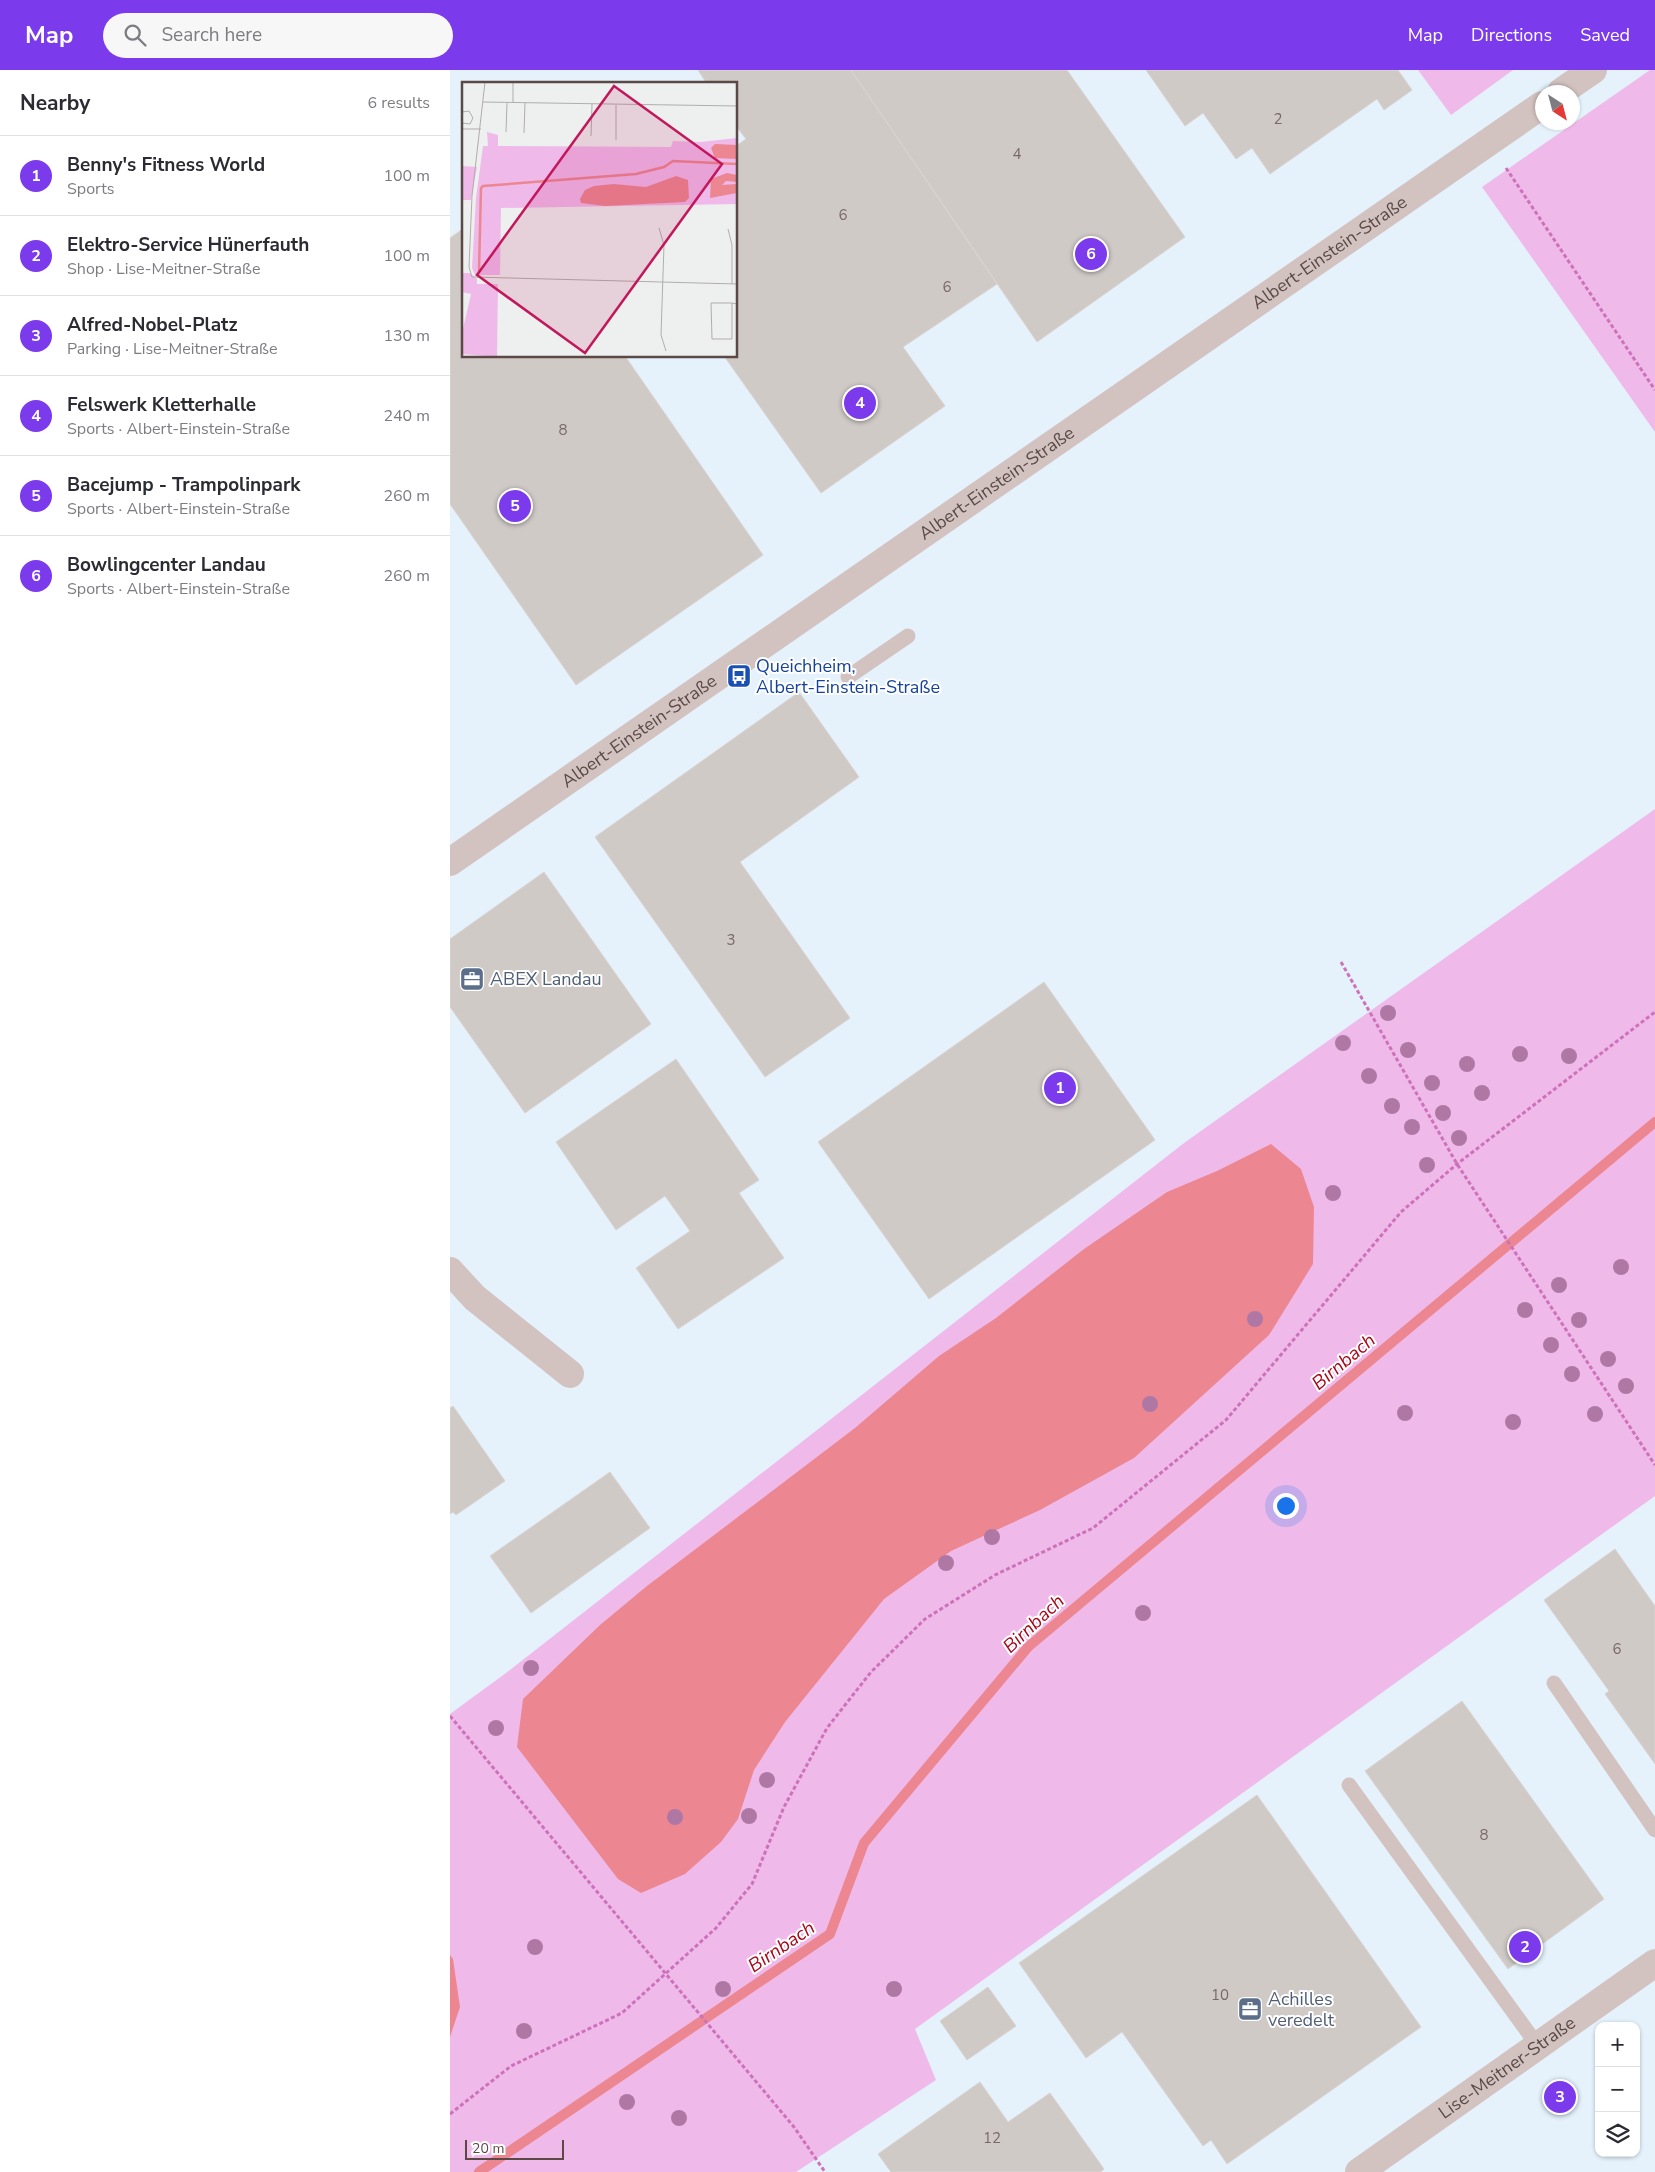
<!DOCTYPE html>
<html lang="en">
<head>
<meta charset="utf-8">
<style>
	body { margin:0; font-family:"Nunito Sans",sans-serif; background:#f7f7f7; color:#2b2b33 }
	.controls { position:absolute; right:15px; bottom:15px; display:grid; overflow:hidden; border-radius:10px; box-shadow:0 1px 4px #0004 }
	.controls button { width:45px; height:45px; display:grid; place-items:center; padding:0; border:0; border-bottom:1px solid #e1e1e2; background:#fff; color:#2b2b33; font:25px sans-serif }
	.compass { position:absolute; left:1085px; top:15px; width:45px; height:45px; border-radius:50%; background:#fff; box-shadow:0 1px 4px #0004; rotate:144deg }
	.scale { position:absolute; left:15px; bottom:12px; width:99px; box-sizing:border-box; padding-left:5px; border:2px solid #5a4945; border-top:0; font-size:14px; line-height:18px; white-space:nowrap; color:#5a4945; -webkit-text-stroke:4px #fff; paint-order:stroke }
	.you { position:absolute; left:835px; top:1435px; width:18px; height:18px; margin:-12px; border:4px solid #fff; border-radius:50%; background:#1a73e8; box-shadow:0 0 0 8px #1a73e833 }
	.badge { display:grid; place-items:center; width:32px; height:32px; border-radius:50%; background:#7c3aed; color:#fff; font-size:16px; font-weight:700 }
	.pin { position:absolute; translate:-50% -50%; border:2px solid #fff; box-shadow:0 1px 5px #0006 }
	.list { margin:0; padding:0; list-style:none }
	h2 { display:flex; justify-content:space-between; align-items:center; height:65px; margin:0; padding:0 20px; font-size:21px }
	h2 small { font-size:16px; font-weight:400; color:#7c7c81 }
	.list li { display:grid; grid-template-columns:32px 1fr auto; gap:15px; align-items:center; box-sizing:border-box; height:80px; padding:0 20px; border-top:1px solid #e1e1e2 }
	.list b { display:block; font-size:19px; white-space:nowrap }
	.list p { margin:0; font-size:16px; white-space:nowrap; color:#7c7c81 }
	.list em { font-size:16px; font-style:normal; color:#7c7c81 }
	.icon { flex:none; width:28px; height:28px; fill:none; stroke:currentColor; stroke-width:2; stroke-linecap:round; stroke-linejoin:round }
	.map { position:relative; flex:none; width:1205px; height:2102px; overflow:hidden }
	header { display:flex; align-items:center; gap:30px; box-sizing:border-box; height:70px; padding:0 25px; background:#7c3aed; color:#fff }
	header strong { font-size:24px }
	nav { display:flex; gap:28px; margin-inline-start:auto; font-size:18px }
	.search { width:350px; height:45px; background:#f7f7f7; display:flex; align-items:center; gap:12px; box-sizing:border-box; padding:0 18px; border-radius:28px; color:#7c7c81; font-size:19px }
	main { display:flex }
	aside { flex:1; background:#fff }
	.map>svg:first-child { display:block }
</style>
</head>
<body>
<header>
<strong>Map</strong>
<div class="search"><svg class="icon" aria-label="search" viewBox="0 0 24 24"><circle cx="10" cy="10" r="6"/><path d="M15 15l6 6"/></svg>Search here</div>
<nav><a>Map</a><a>Directions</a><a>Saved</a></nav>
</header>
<main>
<aside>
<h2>Nearby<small>6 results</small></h2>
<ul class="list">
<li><span class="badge">1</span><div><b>Benny's Fitness World</b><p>Sports</p></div><em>100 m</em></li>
<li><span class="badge">2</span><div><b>Elektro-Service Hünerfauth</b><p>Shop · Lise-Meitner-Straße</p></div><em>100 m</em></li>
<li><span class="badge">3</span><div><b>Alfred-Nobel-Platz</b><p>Parking · Lise-Meitner-Straße</p></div><em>130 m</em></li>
<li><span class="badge">4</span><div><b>Felswerk Kletterhalle</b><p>Sports · Albert-Einstein-Straße</p></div><em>240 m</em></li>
<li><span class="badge">5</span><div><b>Bacejump - Trampolinpark</b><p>Sports · Albert-Einstein-Straße</p></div><em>260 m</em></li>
<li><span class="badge">6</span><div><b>Bowlingcenter Landau</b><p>Sports · Albert-Einstein-Straße</p></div><em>260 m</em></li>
</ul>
</aside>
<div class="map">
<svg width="1205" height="2102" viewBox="0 0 1205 2102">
	<rect width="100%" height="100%" fill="#edf0ef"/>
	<path fill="#e5f2fc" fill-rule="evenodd" d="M0,0H968L1001,44L1063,0H1205V2102H0ZM14,14H286V286H14ZM1092,22H1122V52H1092ZM1149,1956H1186V2083H1149Z"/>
	<g fill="#efbaea">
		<path d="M968,0H1063L1001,45Z"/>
		<path d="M1200,0H1205V362L1032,117Z"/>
		<path d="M1205,739V1426L465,1959L486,2010L346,2102H0V1644L56,1603L734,1073Z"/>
	</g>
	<g fill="#ec8690">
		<path d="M821,1074L851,1099L864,1137L863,1194L819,1265L684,1388L590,1440L501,1481L434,1529L335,1652L304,1700L288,1749L271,1772L235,1804L191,1823L168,1809L67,1677L73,1629L150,1555L197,1516L405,1358L489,1286L546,1248L634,1179L717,1122L767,1101Z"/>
		<path d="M0,1885L3,1889L10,1937L0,1967Z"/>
	</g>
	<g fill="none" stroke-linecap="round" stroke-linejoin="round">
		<path stroke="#ec8690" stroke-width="10" d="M29,2102L380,1864L414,1773L578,1577L1205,1052"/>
	</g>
	<g fill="#d0cac7" stroke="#d9d4d1">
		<path d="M248,0H401L547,214L453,277L495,336L371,423L274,286H286V76L296,69L286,56V14H257Z"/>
		<path d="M401,0H617L735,167L587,272Z"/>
		<path d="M696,0H948L962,20L934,40L927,29L820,104L802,78L786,89L753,43L735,56Z"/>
		<path d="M14,158V286H175L313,485L126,615L0,434V168Z"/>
		<path d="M349,622L409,707L290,792L400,948L315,1007L145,767Z"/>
		<path d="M94,802L201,954L75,1043L0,937V869Z"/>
		<path d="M594,912L705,1070L479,1229L368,1072Z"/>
		<path d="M226,989L309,1110L289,1123L334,1188L228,1259L186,1198L240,1161L215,1126L166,1160L106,1072Z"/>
		<path d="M3,1336L55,1411L6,1445L3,1442L0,1444V1338Z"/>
		<path d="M160,1402L200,1458L81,1543L40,1486Z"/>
		<path d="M1165,1479L1205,1536V1694L1155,1624L1159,1621L1094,1530Z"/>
		<path d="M1012,1631L1154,1829L1058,1899L915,1701Z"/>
		<path d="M807,1725L971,1957L777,2094L761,2070L753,2076L672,1962L636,1988L569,1893Z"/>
		<path d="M538,1917L566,1956L517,1990L490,1951Z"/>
		<path d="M530,2012L558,2052L600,2023L654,2099L651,2102H441L428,2084Z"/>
	</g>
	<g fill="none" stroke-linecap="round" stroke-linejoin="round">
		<g stroke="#cd72ba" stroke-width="3" stroke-dasharray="4 2.5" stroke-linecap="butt">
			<path d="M1056,98L1205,320"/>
			<path d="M891,892L1007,1094L1205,1395"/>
			<path d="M0,1646L344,2057L375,2102"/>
			<path d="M0,2044L61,1996L172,1943L266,1858L302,1814L334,1737L377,1658L421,1602L475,1549L545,1505L643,1458L776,1350L951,1142L1007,1094L1205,942"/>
		</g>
		<g stroke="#d3c3c0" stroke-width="15">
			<path d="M398,607L458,566"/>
			<path d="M1104,1613L1205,1760"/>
			<path d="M899,1715L1088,1976"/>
		</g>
		<g stroke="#d3c3c0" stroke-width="28">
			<path d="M1111,22L1143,0"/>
			<path id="s1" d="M0,792L1092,35"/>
			<path d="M0,1201L25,1228L120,1304"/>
			<path id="s2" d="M909,2102L1205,1893"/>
		</g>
	</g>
	<g fill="#af78a4">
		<circle cx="938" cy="943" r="8"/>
		<circle cx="893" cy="973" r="8"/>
		<circle cx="958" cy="980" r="8"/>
		<circle cx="1070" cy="984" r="8"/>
		<circle cx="1119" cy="986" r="8"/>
		<circle cx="1017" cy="994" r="8"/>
		<circle cx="919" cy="1006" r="8"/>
		<circle cx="982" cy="1013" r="8"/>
		<circle cx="1032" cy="1023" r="8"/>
		<circle cx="942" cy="1036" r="8"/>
		<circle cx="993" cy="1043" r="8"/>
		<circle cx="962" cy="1057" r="8"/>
		<circle cx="1009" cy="1068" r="8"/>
		<circle cx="977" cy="1095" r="8"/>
		<circle cx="883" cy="1123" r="8"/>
		<circle cx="1171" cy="1197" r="8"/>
		<circle cx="1109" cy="1215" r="8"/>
		<circle cx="1075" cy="1240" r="8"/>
		<circle cx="805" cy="1249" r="8"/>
		<circle cx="1129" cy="1250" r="8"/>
		<circle cx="1101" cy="1275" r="8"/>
		<circle cx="1158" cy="1289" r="8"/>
		<circle cx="1122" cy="1304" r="8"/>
		<circle cx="1176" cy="1316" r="8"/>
		<circle cx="700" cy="1334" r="8"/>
		<circle cx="955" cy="1343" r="8"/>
		<circle cx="1145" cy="1344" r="8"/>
		<circle cx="1063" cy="1352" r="8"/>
		<circle cx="542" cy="1467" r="8"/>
		<circle cx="496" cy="1493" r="8"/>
		<circle cx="693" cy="1543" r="8"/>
		<circle cx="81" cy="1598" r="8"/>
		<circle cx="46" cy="1658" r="8"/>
		<circle cx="317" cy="1710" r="8"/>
		<circle cx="299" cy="1746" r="8"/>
		<circle cx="225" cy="1747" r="8"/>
		<circle cx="85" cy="1877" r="8"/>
		<circle cx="273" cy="1919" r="8"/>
		<circle cx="444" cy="1919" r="8"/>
		<circle cx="74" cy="1961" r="8"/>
		<circle cx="177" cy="2032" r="8"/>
		<circle cx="229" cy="2048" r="8"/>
	</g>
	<defs>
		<symbol id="bus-square" viewBox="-11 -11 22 22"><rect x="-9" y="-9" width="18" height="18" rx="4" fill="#1a4fb4" stroke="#fff"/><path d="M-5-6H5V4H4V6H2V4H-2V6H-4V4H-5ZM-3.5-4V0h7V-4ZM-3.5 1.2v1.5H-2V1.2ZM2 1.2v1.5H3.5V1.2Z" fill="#fff"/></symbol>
		<symbol id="office-square" viewBox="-11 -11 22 22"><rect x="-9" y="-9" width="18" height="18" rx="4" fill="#5c6f8a" stroke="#fff"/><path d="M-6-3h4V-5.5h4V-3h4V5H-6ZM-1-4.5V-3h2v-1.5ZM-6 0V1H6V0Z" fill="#fff"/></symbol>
	</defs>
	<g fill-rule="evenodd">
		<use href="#bus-square" x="275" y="592" width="28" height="28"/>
		<use href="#office-square" x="8" y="895" width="28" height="28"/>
		<use href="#office-square" x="786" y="1925" width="28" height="28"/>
	</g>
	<g text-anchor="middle" stroke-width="4" stroke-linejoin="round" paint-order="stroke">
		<g font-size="15" fill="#786966">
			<text x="828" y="54">2</text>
			<text x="567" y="89">4</text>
			<text x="393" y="150">6</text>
			<text x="497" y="222">6</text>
			<text x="113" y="365">8</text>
			<text x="281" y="875">3</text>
			<text x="1167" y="1584">6</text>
			<text x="1034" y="1770">8</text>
			<text x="770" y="1930">10</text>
			<text x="542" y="2073">12</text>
		</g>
		<g font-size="18" fill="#5a4945" stroke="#fff">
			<text dy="6" stroke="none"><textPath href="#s1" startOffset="1070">Albert-Einstein-Straße</textPath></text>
			<text dy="6" stroke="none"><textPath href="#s1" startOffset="665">Albert-Einstein-Straße</textPath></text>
			<text dy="6" stroke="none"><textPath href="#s1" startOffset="230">Albert-Einstein-Straße</textPath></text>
			<text dy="6" stroke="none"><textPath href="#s2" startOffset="181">Lise-Meitner-Straße</textPath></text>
		</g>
		<g font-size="18" fill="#164399" stroke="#fff" text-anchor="start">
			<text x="306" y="602">Queichheim,<tspan x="306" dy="21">Albert-Einstein-Straße</tspan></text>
		</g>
		<g font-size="18" fill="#4e5e75" stroke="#fff" text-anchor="start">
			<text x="40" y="915">ABEX Landau</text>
			<text x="818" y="1935">Achilles<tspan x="818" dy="21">veredelt</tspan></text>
		</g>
		<g font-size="19" font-style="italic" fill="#a70b19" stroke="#fff">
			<text transform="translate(893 1291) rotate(-40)" y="7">Birnbach</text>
			<text transform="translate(583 1553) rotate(-43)" y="7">Birnbach</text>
			<text transform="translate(331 1876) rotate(-34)" y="7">Birnbach</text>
		</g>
	</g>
	<g transform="translate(12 12)">
		<rect width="275" height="275" fill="#edf0ef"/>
		<path d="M25,50L36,53V64L209,65L211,59L238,60L275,56V122L39,126L38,193H13L10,186L14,116L21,64H26ZM0,84L15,85L9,118H0ZM0,191H8L15,197V202H36L35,275L0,272V251L9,212L0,210Z" fill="#efbaea"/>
		<path d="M253,62L275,63V77L253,76L249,66ZM265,91L275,93V100L264,99L260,103L275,102V111L248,116L249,97ZM214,94L226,98L227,116L223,120L143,124L119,121L118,117L123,108L132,104L152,102L184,105Z" fill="#ec8690"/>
		<path fill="none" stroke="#ec8690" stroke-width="2.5" d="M17,190L19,106L21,104L174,92L202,85L211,79L275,82"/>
		<path fill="none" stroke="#b2adab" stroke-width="1" d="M23,0L10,114L7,185L10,195L275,202M51,0V21M21,20L275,24M154,23V58M0,30L7,29L11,36L8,42L0,41M0,47H19M44,50L45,21M62,51L63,21M129,54L130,22M197,146L202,163L199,253L204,269M266,147L270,163V202M270,221V257H250L249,221H270L275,222"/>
		<path fill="#c2185b" fill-opacity="0.15" stroke="#c2185b" stroke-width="2.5" d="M152,4L260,82L123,271L15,193Z"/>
		<rect width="275" height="275" fill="none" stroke="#5a4945" stroke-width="2.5"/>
	</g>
</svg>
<div class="controls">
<button>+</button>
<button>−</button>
<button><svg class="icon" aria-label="layers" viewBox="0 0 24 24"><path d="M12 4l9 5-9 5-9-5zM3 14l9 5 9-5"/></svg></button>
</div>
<svg class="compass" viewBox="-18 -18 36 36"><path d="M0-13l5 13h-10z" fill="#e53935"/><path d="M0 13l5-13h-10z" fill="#7c7c81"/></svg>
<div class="scale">20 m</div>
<div class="you"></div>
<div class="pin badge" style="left:610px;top:1018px">1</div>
<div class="pin badge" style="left:1075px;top:1877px">2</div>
<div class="pin badge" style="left:1110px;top:2027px">3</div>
<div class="pin badge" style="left:410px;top:333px">4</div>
<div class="pin badge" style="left:65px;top:436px">5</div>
<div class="pin badge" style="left:641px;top:184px">6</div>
</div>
</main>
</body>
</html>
